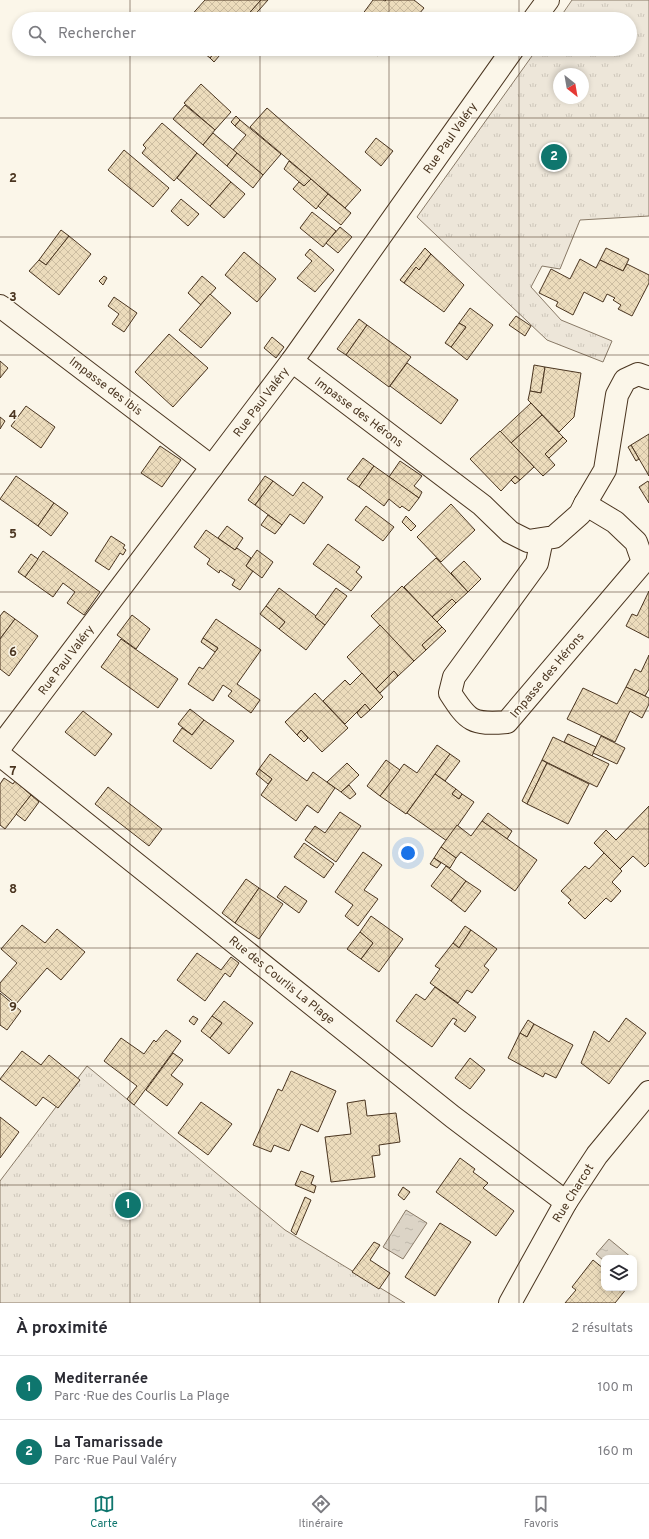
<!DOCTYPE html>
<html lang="fr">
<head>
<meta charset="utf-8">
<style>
	body { margin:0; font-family:Overpass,sans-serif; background:#f7f7f7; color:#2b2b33 }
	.controls { position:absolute; right:12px; bottom:12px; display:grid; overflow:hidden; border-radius:8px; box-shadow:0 2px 6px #0003 }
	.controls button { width:36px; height:36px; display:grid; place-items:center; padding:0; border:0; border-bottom:1px solid #e1e1e2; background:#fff; color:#2b2b33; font:20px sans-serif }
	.compass { position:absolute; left:553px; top:68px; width:36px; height:36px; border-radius:50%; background:#fff; box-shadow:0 2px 6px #0003; rotate:149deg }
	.you { position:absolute; left:408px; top:853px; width:14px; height:14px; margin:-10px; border:3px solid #fff; border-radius:50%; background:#1a73e8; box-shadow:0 0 0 6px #1a73e833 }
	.badge { display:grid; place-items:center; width:26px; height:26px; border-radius:50%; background:#0f766e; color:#fff; font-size:13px; font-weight:700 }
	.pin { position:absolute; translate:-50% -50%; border:2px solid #fff; box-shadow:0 1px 4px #0006 }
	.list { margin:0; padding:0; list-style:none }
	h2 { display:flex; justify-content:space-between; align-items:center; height:52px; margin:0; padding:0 16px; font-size:17px }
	h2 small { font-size:13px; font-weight:400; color:#7c7c81 }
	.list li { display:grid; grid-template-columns:26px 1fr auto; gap:12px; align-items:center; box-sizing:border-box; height:64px; padding:0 16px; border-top:1px solid #e1e1e2 }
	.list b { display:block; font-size:15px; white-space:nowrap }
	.list p { margin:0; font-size:13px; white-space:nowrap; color:#7c7c81 }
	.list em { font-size:13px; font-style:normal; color:#7c7c81 }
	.icon { flex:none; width:22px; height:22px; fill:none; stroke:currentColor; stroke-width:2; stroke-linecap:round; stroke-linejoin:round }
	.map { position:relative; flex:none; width:649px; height:1303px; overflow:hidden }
	.search { position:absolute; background:#fff; box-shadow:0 2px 6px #0003; left:12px; right:12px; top:12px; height:44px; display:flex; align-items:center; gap:10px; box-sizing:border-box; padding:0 14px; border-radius:22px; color:#7c7c81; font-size:15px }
	.sheet { height:180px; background:#fff }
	nav { display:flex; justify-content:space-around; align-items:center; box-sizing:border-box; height:56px; border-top:1px solid #e1e1e2; background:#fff; font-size:11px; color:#7c7c81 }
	nav a { display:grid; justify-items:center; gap:2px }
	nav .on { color:#0f766e }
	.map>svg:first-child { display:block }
</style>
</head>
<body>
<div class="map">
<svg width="649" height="1303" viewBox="0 0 649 1303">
	<defs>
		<pattern id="grass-tufts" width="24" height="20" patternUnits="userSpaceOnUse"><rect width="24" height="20" fill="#ede6d9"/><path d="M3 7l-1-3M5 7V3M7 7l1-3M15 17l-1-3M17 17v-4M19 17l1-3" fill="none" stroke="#cdc6ba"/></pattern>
		<pattern id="water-ripples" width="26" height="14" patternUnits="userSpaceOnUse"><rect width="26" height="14" fill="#dcd4c6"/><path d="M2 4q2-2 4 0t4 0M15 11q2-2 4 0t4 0" fill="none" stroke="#beb7aa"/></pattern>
		<pattern id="building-cross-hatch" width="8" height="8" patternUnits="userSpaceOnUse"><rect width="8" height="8" fill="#ecdcbc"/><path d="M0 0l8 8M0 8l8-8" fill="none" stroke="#ccbda1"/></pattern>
	</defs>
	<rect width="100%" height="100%" fill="#fbf6e9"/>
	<g fill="url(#grass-tufts)" stroke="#887966" fill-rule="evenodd">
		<path d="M572,0H649V216L580,220L560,269L542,266L531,287L561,320L612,341L603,362L547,340L417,217L537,49H630V19H559ZM559,74H583V98H559Z"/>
		<path d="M87,1066L285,1230L405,1303H0V1181Z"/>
	</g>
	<g fill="url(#water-ripples)" stroke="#887966">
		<path d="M406,1210L427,1223L403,1259L383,1247Z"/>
		<path d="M609,1239L632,1258H604V1261L596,1254Z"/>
	</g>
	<g fill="url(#building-cross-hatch)" stroke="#4a3520">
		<path d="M205,0H261L244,19H188Z"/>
		<path d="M261,0H268L251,19H244Z"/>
		<path d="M373,0H383L385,1L386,0H414L424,8L415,19H359Z"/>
		<path d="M199,49H218L210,58Z"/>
		<path d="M218,49H225L214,62L210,58Z"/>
		<path d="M369,49H384L378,56Z"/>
		<path d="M201,84L231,112L215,130L184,103Z"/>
		<path d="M185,105L215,130L203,145L173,119Z"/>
		<path d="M267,108L361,190L345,208L250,127Z"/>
		<path d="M236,116L240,120L235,126L231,122Z"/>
		<path d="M240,120L281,154L263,175L233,150L246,135L235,126Z"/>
		<path d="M162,123L197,153L174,181L142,153L146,148L143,145Z"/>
		<path d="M213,133L237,153L227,166L203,145Z"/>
		<path d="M376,138L393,151L381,166L365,152Z"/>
		<path d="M124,150L169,188L153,207L108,170Z"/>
		<path d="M197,153L231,182L210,206L177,178Z"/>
		<path d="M237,153L263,175L253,188L227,166Z"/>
		<path d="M289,161L311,179L304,186L284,169Z"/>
		<path d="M311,179L328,194L316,209L293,189L299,182L304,186Z"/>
		<path d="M231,182L245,194L224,218L210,206Z"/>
		<path d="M328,194L351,213L341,225L318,206Z"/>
		<path d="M181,199L199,214L188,226L171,211Z"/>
		<path d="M312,212L336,231L323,247L300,228Z"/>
		<path d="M340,227L352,237L338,253L326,243Z"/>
		<path d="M61,230L69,236L46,265L39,260Z"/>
		<path d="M69,236L91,254L59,295L29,271L39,260L46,265Z"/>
		<path d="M425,248L431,254L419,270L416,267L404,283L400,280Z"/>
		<path d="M606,248L629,259L623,271L600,260Z"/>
		<path d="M310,249L334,270L315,292L297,278L312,261L305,255Z"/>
		<path d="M244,252L276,279L257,302L225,275Z"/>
		<path d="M431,254L464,285L444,312L404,283L416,267L419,270Z"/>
		<path d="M580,259L596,268L600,260L623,271L627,264L649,275V283L632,316L618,309L621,305L613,300L615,298L607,294L603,302L584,292L573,315L556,306L558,302L539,293L551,269L570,279Z"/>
		<path d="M104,276L107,278L103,285L99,281Z"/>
		<path d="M202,276L216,288L201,305L188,293Z"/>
		<path d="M210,294L231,313L201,348L179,330Z"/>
		<path d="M114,297L137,313L124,332L112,324L119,314L108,306Z"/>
		<path d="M470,308L493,325L467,360L451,347L466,327L459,323Z"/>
		<path d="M516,316L531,326L525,336L509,325Z"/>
		<path d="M359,319L367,325L346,355L337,349Z"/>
		<path d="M459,323L466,327L451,347L445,343Z"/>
		<path d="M367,325L411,357L389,387L346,355Z"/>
		<path d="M169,334L208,368L173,407L135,372Z"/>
		<path d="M272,337L284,347L276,358L264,348Z"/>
		<path d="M0,361L8,368L0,378Z"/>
		<path d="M407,363L458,400L441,424L390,386Z"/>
		<path d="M534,365L545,367L541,393L530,391Z"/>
		<path d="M545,367L581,373L574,417L559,432L528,400L530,391L541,393Z"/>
		<path d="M531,403L542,415L511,443L500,432Z"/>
		<path d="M26,406L55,427L41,448L11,426Z"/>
		<path d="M542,415L563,437L545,454L555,465L543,476L511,443Z"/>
		<path d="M0,417L5,421L0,429Z"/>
		<path d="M500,431L534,467L520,480L515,476L501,491L470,459Z"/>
		<path d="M649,434V476L631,445Z"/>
		<path d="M563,437L567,441L549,458L545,454Z"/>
		<path d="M631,445L639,459L636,461L628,447Z"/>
		<path d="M160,446L181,460L162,487L141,473Z"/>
		<path d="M363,458L374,466L359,487L347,479Z"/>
		<path d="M400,461L422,476L414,486L422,492L419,498L389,477Z"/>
		<path d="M374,466L419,498L409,511L402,506L400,508L389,499L384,506L359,487Z"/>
		<path d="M16,476L54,503L38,526L0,499Z"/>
		<path d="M265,476L273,481L255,505L248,500Z"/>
		<path d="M515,476L520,480L515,484L511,480Z"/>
		<path d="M273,481L293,496L303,482L323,497L304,524L290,514L282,525L255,505Z"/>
		<path d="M648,481L649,483V503L639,487Z"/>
		<path d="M54,503L68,513L51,536L38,526Z"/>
		<path d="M451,504L475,530L441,562L417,537Z"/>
		<path d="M366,506L394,527L383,541L355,520Z"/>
		<path d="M268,515L282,525L275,534L261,525Z"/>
		<path d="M406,516L416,526L411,531L402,522Z"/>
		<path d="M227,526L243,538L235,550L218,538Z"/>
		<path d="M206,530L235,550L237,548L251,558L246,566L253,571L240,590L232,585L235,580L220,570L219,573L207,564L210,559L194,547Z"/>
		<path d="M111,536L125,545L123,548L126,550L123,555L120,553L109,570L95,561Z"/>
		<path d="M328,544L360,567L356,572L362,577L351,591L313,564Z"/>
		<path d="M257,550L273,562L262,578L246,566Z"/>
		<path d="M43,551L100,592L84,615L67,603L75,592L63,583L53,597L25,577Z"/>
		<path d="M31,554L38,559L25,577L18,572Z"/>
		<path d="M436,558L468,592L456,603L452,599L432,617L404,587Z"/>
		<path d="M464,561L481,579L468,592L451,573Z"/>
		<path d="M402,586L442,627L422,645L426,650L414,661L371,616Z"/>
		<path d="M279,588L316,616L315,617L325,625L306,650L279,629L285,622L266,606Z"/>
		<path d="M336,588L347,596L325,625L315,617Z"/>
		<path d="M649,591V638L626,626L632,614L637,616Z"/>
		<path d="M452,599L456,603L437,622L432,617Z"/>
		<path d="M266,606L285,622L279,629L260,614Z"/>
		<path d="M4,611L15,619L0,639V616Z"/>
		<path d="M132,615L150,629L136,649L117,635Z"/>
		<path d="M15,619L38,636L9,676L0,669V639Z"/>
		<path d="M216,619L261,650L237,684L260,700L251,713L228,696L232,691L223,685L213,701L188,684L199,667L203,669L218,648L203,638Z"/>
		<path d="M380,625L414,661L398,676L394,671L376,689L347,657Z"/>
		<path d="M442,627L446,631L426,650L422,645Z"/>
		<path d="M203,638L218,648L215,652L201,642Z"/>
		<path d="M121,639L178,679L158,708L101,667Z"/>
		<path d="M649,655V689L645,696L626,687L635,669L641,672Z"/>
		<path d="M394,671L398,676L380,693L376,689Z"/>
		<path d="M362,673L383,697L370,710L365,704L345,724L323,701L345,680L350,685Z"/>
		<path d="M626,687L649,698V704L642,718L630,711L615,742L567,719L583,688L617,704Z"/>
		<path d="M315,693L348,728L322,752L301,730L297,735L285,722Z"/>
		<path d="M365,704L370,710L361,718L357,713Z"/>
		<path d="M190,709L204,720L192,735L178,724Z"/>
		<path d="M83,711L112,734L95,756L65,732Z"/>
		<path d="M204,720L234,741L211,769L173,741L182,728L192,735Z"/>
		<path d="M301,730L308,738L304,742L297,735Z"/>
		<path d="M568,734L596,747L592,756L564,742Z"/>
		<path d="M601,736L625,748L617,764L593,753Z"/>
		<path d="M553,737L609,764L597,787L542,760Z"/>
		<path d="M437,745L450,754L406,814L380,796L404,764L417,773Z"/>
		<path d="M270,754L307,781L313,772L335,788L318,813L307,805L296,821L261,795L272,779L259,769Z"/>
		<path d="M450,754L460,761L445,781L435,774Z"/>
		<path d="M386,760L400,770L380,796L367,786Z"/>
		<path d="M542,760L547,763L527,804L522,801Z"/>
		<path d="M347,763L359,775L341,792L327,782Z"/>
		<path d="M547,763L589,784L568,824L527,804Z"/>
		<path d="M259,769L272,779L268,784L256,774Z"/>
		<path d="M435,774L456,789L452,794L459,799L462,794L474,802L447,841L407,813Z"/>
		<path d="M4,778L13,784L15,781L31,795L5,829L0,825V784Z"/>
		<path d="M349,785L356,794L350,799L341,792Z"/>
		<path d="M108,787L162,829L149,846L95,804Z"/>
		<path d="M456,789L462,794L459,799L452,794Z"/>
		<path d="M31,795L39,802L25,821L16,814Z"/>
		<path d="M649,806V863L645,867L633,856L620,869L594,843L606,830L616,840Z"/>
		<path d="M340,812L361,826L336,862L305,840L315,826L325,833Z"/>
		<path d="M488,813L512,831L507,839L482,821Z"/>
		<path d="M482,821L537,860L515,891L461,852L456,858L441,847L457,825L471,836Z"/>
		<path d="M304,843L334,864L324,878L294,857Z"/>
		<path d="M441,847L456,858L450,868L434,858Z"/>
		<path d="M363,852L382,865L364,890L378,899L358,926L345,916L353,905L335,892Z"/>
		<path d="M604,853L622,871L612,882L621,891L611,902L606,898L585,919L568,903L571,900L561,891L585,866L589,869Z"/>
		<path d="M434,858L441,863L437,868L430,864Z"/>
		<path d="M446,866L466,881L451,901L431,886Z"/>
		<path d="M246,879L259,888L235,923L222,913Z"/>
		<path d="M466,881L481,891L465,912L451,901Z"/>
		<path d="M285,886L307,901L299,913L277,897Z"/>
		<path d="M259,888L283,904L259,939L235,923Z"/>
		<path d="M371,916L403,939L379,972L361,959L373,943L360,932Z"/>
		<path d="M22,925L45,943L57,929L85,952L61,980L47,968L16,1004L0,991V983L17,963L1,949Z"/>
		<path d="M465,926L471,930L459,948L453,943Z"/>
		<path d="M471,930L497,949L484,966L489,970L472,993L467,990L458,1003L430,983L440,969L435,966L453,943L459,948Z"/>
		<path d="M360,932L373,943L361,959L347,949Z"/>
		<path d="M197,953L221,970L231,957L239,963L230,977L225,973L205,1001L177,980Z"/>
		<path d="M435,987L476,1017L465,1032L454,1024L457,1020L453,1018L432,1047L396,1021L416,994L425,1000Z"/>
		<path d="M0,993L21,1011L7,1030L0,1025Z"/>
		<path d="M224,1001L253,1023L229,1054L210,1038L222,1023L212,1016Z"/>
		<path d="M193,1016L198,1019L194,1025L189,1021Z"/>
		<path d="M212,1016L222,1023L210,1038L201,1031Z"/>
		<path d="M626,1018L646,1033L609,1084L581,1063L594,1031L609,1042Z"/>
		<path d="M528,1020L534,1024L527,1037L520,1033Z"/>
		<path d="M534,1024L573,1045L556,1078L545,1073L543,1077L508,1058L520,1033L527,1037Z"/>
		<path d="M166,1030L181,1041L134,1105L127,1099L137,1086L104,1061L121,1038L144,1054L154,1040L156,1042Z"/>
		<path d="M22,1051L41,1065L49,1055L80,1080L58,1108L43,1097L36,1106L0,1079Z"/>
		<path d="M173,1053L183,1060L171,1075L183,1084L167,1106L146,1090Z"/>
		<path d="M470,1058L485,1070L470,1089L455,1078Z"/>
		<path d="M291,1071L336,1091L318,1132L301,1124L289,1151L274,1145L271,1152L253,1145L278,1089L282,1091Z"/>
		<path d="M365,1100L367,1116L396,1113L400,1142L379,1145L380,1155L372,1156L375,1177L331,1182L325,1137L351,1134L347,1103Z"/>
		<path d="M201,1102L232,1124L208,1155L178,1133Z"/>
		<path d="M0,1117L19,1132L0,1158Z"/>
		<path d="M460,1158L475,1169L473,1172L488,1183L483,1188L514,1211L496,1236L436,1192Z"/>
		<path d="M301,1171L314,1176L311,1184L316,1186L314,1193L295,1185Z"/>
		<path d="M403,1187L410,1192L404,1200L398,1195Z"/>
		<path d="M305,1197L311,1200L296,1235L291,1231Z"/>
		<path d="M440,1223L471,1242L435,1296L405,1277Z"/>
		<path d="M374,1242L380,1245L370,1260L390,1273L379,1289L352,1272Z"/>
		<path d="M593,1260L604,1269V1288H627L615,1303H565L576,1290L572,1287Z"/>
	</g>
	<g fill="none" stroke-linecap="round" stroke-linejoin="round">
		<defs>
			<g id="minor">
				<path d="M534,19L548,0"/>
				<path d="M0,306L212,467"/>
				<path d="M292,361L482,505L510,532L528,541L554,537L580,514L585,504L615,522L636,542L643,562L507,722C472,725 468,721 450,693L454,677L537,563L542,539"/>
				<path d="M585,504L605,470L617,395L625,380L638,374L649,378"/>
				<path d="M0,747L292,361L513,49"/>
				<path d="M0,755L453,1117L566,1202"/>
				<path d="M510,1303L566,1202L597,1155L649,1092"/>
			</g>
		</defs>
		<use href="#minor" stroke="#4a3520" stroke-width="24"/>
		<use href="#minor" stroke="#fbf6e9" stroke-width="22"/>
	</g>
	<path fill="none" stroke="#4a3520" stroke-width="1" stroke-opacity="0.55" d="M130,0V19M260,0V19M389,0V19M519,0V19M130,49V1303M260,49V1303M389,49V1303M519,49V1303M0,118H649M0,237H649M0,355H649M0,474H649M0,592H649M0,711H649M0,829H649M0,948H649M0,1066H649M0,1185H649"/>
	<g text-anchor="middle" stroke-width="3" stroke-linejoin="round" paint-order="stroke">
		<g font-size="12" fill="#4a3520" stroke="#fbf6e9">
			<text transform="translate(450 138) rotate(-55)" y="4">Rue Paul Valéry</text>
			<text transform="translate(106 386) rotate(37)" y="4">Impasse des Ibis</text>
			<text transform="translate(261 402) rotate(-53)" y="4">Rue Paul Valéry</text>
			<text transform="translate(359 412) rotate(37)" y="4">Impasse des Hérons</text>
			<text transform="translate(66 660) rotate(-53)" y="4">Rue Paul Valéry</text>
			<text transform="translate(547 675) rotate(-50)" y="4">Impasse des Hérons</text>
			<text transform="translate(282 980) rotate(39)" y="4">Rue des Courlis La Plage</text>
			<text transform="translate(573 1193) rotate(-58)" y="4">Rue Charcot</text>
		</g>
	</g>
	<g font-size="13" text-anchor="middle" font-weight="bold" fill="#4a3520" stroke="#fbf6e9" stroke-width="3" stroke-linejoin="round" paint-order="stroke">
		<text x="13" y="182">2</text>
		<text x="13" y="301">3</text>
		<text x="13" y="419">4</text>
		<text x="13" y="538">5</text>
		<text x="13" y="656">6</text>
		<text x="13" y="775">7</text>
		<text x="13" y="893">8</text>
		<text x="13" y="1011">9</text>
	</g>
</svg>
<div class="controls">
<button><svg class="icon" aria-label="layers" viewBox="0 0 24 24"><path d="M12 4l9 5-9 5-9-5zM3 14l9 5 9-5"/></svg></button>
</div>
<svg class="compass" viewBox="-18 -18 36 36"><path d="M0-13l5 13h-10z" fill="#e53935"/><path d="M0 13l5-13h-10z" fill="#7c7c81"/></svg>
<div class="you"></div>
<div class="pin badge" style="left:128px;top:1205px">1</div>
<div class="pin badge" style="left:554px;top:157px">2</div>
<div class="search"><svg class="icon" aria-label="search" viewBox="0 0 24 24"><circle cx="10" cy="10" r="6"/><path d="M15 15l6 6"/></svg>Rechercher</div>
</div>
<section class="sheet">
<h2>À proximité<small>2 résultats</small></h2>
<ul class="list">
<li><span class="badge">1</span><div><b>Mediterranée</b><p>Parc · Rue des Courlis La Plage</p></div><em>100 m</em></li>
<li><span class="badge">2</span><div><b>La Tamarissade</b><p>Parc · Rue Paul Valéry</p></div><em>160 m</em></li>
</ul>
</section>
<nav>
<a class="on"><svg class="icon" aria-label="map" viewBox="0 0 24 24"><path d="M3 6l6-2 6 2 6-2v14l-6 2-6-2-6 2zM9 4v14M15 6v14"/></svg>Carte</a>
<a><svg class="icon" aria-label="directions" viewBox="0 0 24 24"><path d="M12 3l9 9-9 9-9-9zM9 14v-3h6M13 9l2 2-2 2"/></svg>Itinéraire</a>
<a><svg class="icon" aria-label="saved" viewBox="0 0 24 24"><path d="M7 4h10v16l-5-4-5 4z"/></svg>Favoris</a>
</nav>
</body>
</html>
